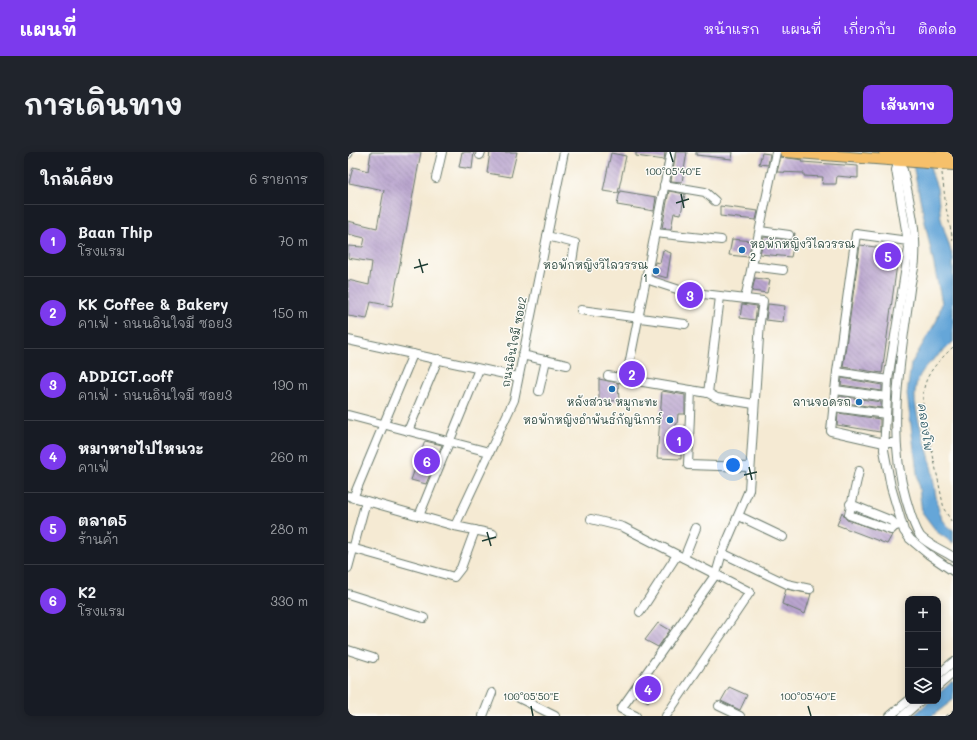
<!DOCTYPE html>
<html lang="th">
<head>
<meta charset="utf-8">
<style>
	body { margin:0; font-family:Mali,"Playpen Sans Thai",sans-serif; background:#20242c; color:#f1f3f6 }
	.controls { position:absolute; right:12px; bottom:12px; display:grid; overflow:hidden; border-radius:8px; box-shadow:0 2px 10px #0003 }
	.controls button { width:36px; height:36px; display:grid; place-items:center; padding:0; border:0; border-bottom:1px solid #363941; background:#171b24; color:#f1f3f6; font:20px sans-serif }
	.you { position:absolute; left:385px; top:313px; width:14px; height:14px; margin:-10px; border:3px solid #fff; border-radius:50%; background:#1a73e8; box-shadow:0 0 0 6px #1a73e833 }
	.badge { display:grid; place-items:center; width:26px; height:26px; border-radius:50%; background:#7c3aed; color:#fff; font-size:13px; font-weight:700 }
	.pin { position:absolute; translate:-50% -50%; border:2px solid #fff; box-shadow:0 1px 4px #0006 }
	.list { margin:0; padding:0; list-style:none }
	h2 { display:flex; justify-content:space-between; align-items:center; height:52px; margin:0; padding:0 16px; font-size:17px }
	h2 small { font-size:13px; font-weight:400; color:#9ea1a6 }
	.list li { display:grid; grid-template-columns:26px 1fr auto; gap:12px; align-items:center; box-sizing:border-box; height:72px; padding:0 16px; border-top:1px solid #363941 }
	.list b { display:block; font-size:15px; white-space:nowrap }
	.list p { margin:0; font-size:13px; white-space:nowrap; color:#9ea1a6 }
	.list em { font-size:13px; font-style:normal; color:#9ea1a6 }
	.icon { flex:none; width:22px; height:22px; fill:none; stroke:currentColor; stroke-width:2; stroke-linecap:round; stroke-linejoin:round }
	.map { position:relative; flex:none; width:605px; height:564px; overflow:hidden; border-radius:8px }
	header { display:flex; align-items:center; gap:24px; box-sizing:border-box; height:56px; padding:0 20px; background:#7c3aed; color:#fff }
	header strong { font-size:19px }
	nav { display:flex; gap:22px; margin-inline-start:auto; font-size:14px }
	.intro { display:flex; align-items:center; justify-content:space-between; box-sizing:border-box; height:96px; padding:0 24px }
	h1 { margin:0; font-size:28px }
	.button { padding:10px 18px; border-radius:8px; background:#7c3aed; color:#fff; font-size:14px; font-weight:700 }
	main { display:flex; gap:24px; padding:0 24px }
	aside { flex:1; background:#171b24; border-radius:8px; box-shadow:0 2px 10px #0003 }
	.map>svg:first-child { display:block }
</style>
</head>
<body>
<header>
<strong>แผนที่</strong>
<nav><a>หน้าแรก</a><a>แผนที่</a><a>เกี่ยวกับ</a><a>ติดต่อ</a></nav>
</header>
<div class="intro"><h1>การเดินทาง</h1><a class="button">เส้นทาง</a></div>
<main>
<aside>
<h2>ใกล้เคียง<small>6 รายการ</small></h2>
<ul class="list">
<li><span class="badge">1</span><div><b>Baan Thip</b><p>โรงแรม</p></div><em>70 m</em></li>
<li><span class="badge">2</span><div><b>KK Coffee &amp; Bakery</b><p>คาเฟ่ · ถนนอินใจมี ซอย3</p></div><em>150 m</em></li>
<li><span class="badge">3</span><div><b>ADDICT.coff</b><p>คาเฟ่ · ถนนอินใจมี ซอย3</p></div><em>190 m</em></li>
<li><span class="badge">4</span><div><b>หมาหายไปไหนวะ</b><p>คาเฟ่</p></div><em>260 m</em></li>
<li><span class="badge">5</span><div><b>ตลาด5</b><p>ร้านค้า</p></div><em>280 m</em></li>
<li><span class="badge">6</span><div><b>K2</b><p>โรงแรม</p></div><em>330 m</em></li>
</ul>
</aside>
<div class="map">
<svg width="605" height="564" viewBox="0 0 605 564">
	<defs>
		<pattern id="building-back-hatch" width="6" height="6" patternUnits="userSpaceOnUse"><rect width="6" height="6" fill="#baa5cf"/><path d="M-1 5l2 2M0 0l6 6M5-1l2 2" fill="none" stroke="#9788a9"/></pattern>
	</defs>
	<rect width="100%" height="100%" fill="#fdfcf7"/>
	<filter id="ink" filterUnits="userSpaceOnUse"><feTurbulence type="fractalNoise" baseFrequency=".025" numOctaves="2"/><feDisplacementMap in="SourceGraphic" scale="8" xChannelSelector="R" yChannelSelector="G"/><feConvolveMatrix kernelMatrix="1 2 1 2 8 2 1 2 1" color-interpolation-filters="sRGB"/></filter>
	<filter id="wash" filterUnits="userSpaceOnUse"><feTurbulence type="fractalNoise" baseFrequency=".012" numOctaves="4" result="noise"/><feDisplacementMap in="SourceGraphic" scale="16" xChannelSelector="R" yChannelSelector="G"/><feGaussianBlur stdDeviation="0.9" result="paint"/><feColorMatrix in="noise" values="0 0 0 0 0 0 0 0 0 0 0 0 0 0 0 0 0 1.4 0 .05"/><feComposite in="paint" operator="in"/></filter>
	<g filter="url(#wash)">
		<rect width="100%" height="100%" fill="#f5ead3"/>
		<g fill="#65a6d8" stroke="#427286">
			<path d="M565,0H582L583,19L589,36L593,67L605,106V190C593,203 574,213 569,230C561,253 579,290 583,313C586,329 587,346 592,361C594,368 599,374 605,378V391L589,380L574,360L559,242L563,212L589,168L594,151L566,18Z"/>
			<path d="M605,529V548L584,564H565L582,549H590V542Z"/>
		</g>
		<g id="blocks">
			<g fill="url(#building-back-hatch)">
				<path d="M23,0H73L44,154L23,150L19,167L0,164V128L21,133L24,110L0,106V94L15,95L17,86L0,82V69L29,76L36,38L1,31L5,15L20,19Z"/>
				<path d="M114,0H126L124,17L111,15Z"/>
				<path d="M142,0H169L163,25L139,21Z"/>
				<path d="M288,0H317L316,8L288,4Z"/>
				<path d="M328,0H339L334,30L323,29Z"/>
				<path d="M348,0H385L384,7L348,3Z"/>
				<path d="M263,1L278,4L270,41L255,39Z"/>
				<path d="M414,1L422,2L420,13L411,12Z"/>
				<path d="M433,5L455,8L454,10L510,14V26L489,24L488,32H474L475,25L456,24V21L429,20Z"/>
				<path d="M272,39L308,45L306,59L269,53Z"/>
				<path d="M321,39L337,42L333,62L326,61L323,77L314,76Z"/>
				<path d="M372,54L410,59L408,68L372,64Z"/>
				<path d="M446,81H447L446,90L443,105L412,102L416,85L443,88L446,86Z"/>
				<path d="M384,87L404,89L400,105L381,103Z"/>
				<path d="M512,93L551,98L534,221L495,215Z"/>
				<path d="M315,98L323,101L319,126L305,122L307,110L312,111Z"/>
				<path d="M407,126L422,128L419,141L404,139Z"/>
				<path d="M394,152L409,154L407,168L392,166Z"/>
				<path d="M420,152L437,154L435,170L418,168Z"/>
				<path d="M494,226L534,233V239L493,233Z"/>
				<path d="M251,227L270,231L271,249L251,248Z"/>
				<path d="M314,239L337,243V262H330L329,272H328L327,285H331L330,300H333V307L309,306Z"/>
				<path d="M492,244L533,250V256L491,250Z"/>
				<path d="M490,261L532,267V280L489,273Z"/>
				<path d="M77,289L94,293L78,332L63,328Z"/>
				<path d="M494,360L499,368L544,383L539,392L489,373Z"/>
				<path d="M438,437L463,442L457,462L434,452Z"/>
				<path d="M310,471L322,478L310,495L297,488Z"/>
				<path d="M301,526L313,533L300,550L290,543Z"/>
				<path d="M381,535L399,543L392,558L373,549Z"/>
			</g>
		</g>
	</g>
	<g filter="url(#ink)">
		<use href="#blocks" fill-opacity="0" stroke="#6a7a6c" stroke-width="1"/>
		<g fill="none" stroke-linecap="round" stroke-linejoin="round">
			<defs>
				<g id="minor">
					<path d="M0,2L1,0"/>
					<path d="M132,3L133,0"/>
					<path d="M550,3V12L548,18L561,96L540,228L536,298L543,335L556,379L562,387L580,402L605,419"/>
					<path d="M550,12L555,18C561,47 569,78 567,107C567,117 563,127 562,137C553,206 538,280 558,347C562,360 565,373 572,384C580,393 595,398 605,405"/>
					<path d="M88,26L94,0"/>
					<path d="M316,33L357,40L367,49"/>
					<path d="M412,79L441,83"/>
					<path d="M307,81L373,88"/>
					<path d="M199,84L227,91L224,110"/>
					<path d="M404,114L435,118"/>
					<path d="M397,147L428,0"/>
					<path d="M233,158L337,172"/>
					<path d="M0,188L170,225"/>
					<path d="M174,203L219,213"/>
					<path d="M489,220L540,228"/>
					<path d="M260,224L360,241L369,246L406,252"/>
					<path d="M278,228L323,0"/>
					<path d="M343,238L340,313L401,315"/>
					<path d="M487,238L539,245"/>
					<path d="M191,239L198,208"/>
					<path d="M360,241L372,145"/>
					<path d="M485,255L538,262"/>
					<path d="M0,263L141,300"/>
					<path d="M60,279L90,207"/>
					<path d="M547,291H536L483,279L489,220L508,82L560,89"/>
					<path d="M511,319L501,363L543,378L547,374"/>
					<path d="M1,344L107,374L145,382"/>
					<path d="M5,346L65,202"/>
					<path d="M502,352L544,369L547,374L552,373"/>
					<path d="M71,364L131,217"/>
					<path d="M391,364L435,385"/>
					<path d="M243,367L275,375L402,440L318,564"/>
					<path d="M107,374L166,248L216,0"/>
					<path d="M0,395L106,425L113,416L127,378"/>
					<path d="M374,401L439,432L462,437"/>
					<path d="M336,406L348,376"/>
					<path d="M0,416L18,349"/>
					<path d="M0,442L76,466"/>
					<path d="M292,460L329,403"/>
					<path d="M0,498L25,506"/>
					<path d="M590,523L605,510"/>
					<path d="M590,534L605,521"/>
					<path d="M171,546L207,564"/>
					<path d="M371,554L392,564"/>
					<path d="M135,564L144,541"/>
					<path d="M288,564L273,557L368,422L374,401L401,338L412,170L415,149L338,140L298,127"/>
					<path d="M542,564L560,549"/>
					<path d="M555,564L572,549"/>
				</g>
				<g id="major">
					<path d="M437,0L605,13"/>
					<path d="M536,0L605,5"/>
				</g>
			</defs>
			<use href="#minor" stroke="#6a7a6c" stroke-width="10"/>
			<use href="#major" stroke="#6a7a6c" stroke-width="12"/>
			<g stroke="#6a7a6c" stroke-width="1" stroke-dasharray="3 3" stroke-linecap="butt">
				<path d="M594,21L598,56L605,88"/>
				<path d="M605,195C586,214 573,225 575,254L596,357L605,372"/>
				<path d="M598,564L605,559"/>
			</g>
			<use href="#minor" stroke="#fff" stroke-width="8"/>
			<use href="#major" stroke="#f6c06b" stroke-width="10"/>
		</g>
	</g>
	<path fill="none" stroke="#1f3d34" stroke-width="1.5" d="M322,0L325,10M333,42L336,56M328,51L341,47M71,107L75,121M66,116L80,112M401,315L404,328M396,323L409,320M139,380L143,394M134,389L148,385M183,554L185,564M460,554L463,564"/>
	<g fill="#1f6fb2" stroke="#fdfcf7" stroke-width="1.5">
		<circle cx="394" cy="98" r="4"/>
		<circle cx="308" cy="119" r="4"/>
		<circle cx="264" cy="237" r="4"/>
		<circle cx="511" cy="250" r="4"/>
		<circle cx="322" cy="268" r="4"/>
	</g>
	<g text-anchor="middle" stroke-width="3" stroke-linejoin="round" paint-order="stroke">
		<g font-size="11" fill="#1f3d34" stroke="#fdfcf7" text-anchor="end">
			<text x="402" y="96" text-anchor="start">หอพักหญิงวิไลวรรณ<tspan x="402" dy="13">2</tspan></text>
			<text x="300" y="117">หอพักหญิงวิไลวรรณ<tspan x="300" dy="13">1</tspan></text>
			<text x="264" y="254" text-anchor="middle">หลังสวน หมูกะทะ</text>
			<text x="503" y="254">ลานจอดรถ</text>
			<text x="314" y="272">หอพักหญิงอำพันธ์กัญนิการ์</text>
		</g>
		<g font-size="11" fill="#1f3d34" stroke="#fdfcf7">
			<text transform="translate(166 190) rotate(-79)" y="4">ถนนอินใจมี ซอย2</text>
		</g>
		<g font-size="12" font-style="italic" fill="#38626d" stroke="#fdfcf7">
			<text transform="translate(577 275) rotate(82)" y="4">คลองโพ</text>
		</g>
	</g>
	<g font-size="10" text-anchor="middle" fill="#1f3d34" stroke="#fdfcf7" stroke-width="3" stroke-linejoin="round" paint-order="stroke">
		<text x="325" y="23">100°05'40"E</text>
		<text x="183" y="548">100°05'50"E</text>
		<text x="460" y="548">100°05'40"E</text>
	</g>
</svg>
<div class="controls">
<button>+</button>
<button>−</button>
<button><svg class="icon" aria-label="layers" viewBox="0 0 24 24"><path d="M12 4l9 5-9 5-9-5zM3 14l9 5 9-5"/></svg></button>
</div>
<div class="you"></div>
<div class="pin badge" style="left:331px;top:288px">1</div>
<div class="pin badge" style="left:284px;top:222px">2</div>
<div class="pin badge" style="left:342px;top:143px">3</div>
<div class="pin badge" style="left:300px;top:537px">4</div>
<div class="pin badge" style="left:540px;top:104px">5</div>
<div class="pin badge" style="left:79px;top:309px">6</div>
</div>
</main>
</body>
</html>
